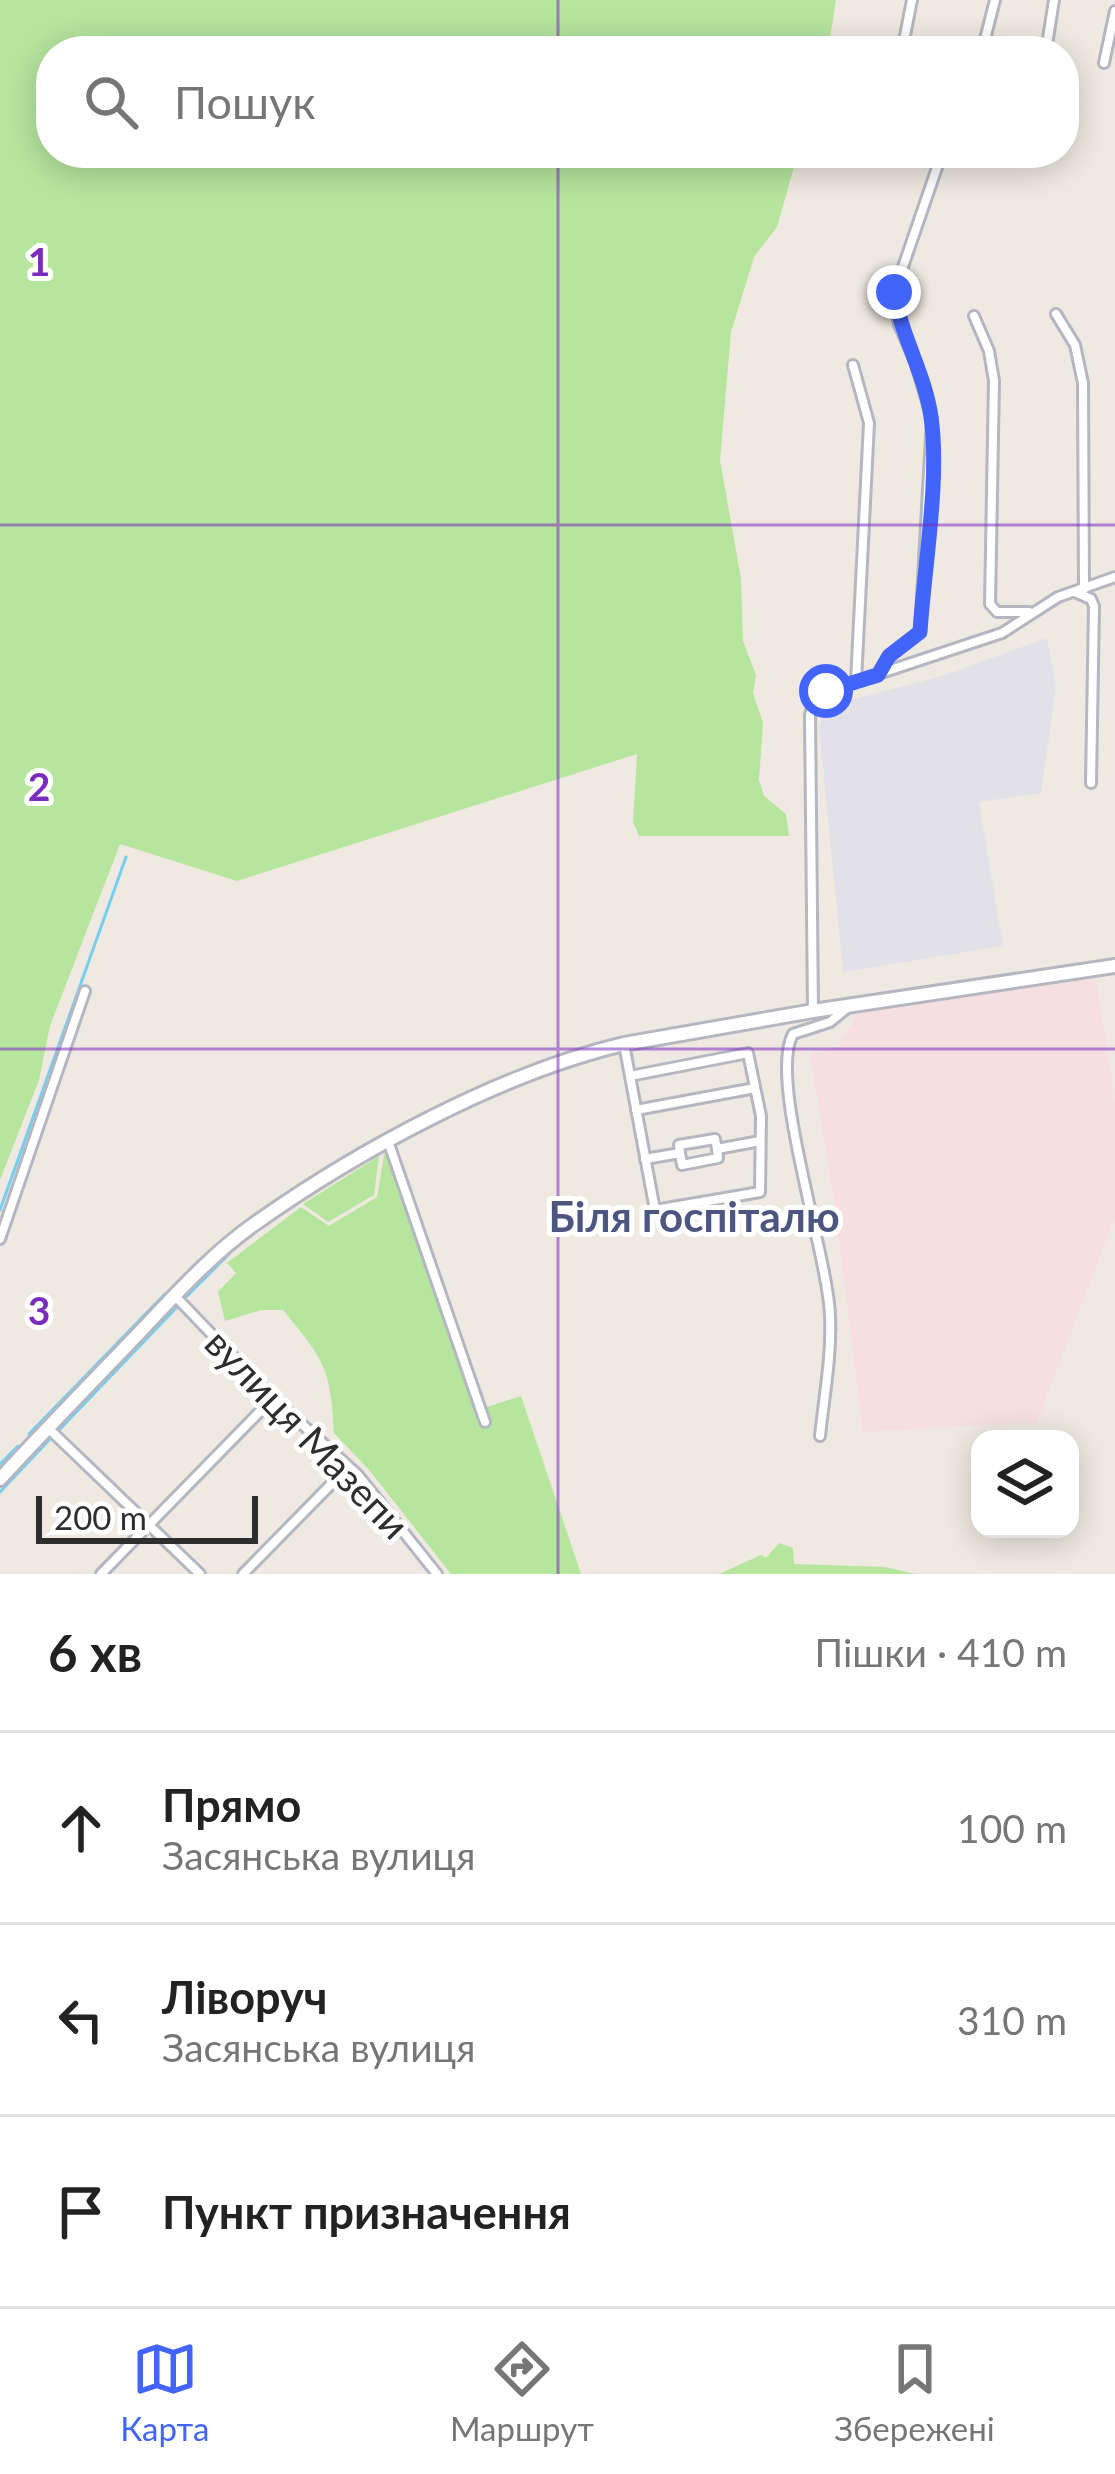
<!DOCTYPE html>
<html lang="uk">
<head>
<meta charset="utf-8">
<style>
	body { margin:0; font-family:Lato,sans-serif; background:#f6f6f6; color:#222 }
	.controls { position:absolute; right:36px; bottom:36px; display:grid; overflow:hidden; border-radius:24px; box-shadow:0 6px 30px #0003 }
	.controls button { width:108px; height:108px; display:grid; place-items:center; padding:0; border:0; border-bottom:3px solid #e0e0e0; background:#fff; color:#222; font:60px sans-serif }
	.scale { position:absolute; left:36px; bottom:30px; width:222px; box-sizing:border-box; padding-left:12px; border:6px solid #2e2e2e; border-top:0; font-size:33px; line-height:42px; white-space:nowrap; color:#2e2e2e; -webkit-text-stroke:9px #fff; paint-order:stroke }
	.stop { position:absolute; width:36px; height:36px; margin:-27px; border:9px solid #4264fb; border-radius:50%; background:#fff }
	.stop.end { background:#4264fb; border-color:#fff; box-shadow:0 3px 12px #0008 }
	.list { margin:0; padding:0; list-style:none }
	h2 { display:flex; justify-content:space-between; align-items:center; height:156px; margin:0; padding:0 48px; font-size:51px }
	h2 small { font-size:39px; font-weight:400; color:#767676 }
	.list li { display:grid; grid-template-columns:78px 1fr auto; gap:36px; align-items:center; box-sizing:border-box; height:192px; padding:0 48px; border-top:3px solid #e0e0e0 }
	.list b { display:block; font-size:45px; white-space:nowrap }
	.list p { margin:0; font-size:39px; white-space:nowrap; color:#767676 }
	.list em { font-size:39px; font-style:normal; color:#767676 }
	.icon { flex:none; width:66px; height:66px; fill:none; stroke:currentColor; stroke-width:2; stroke-linecap:round; stroke-linejoin:round }
	.map { position:relative; flex:none; width:1115px; height:1574px; overflow:hidden }
	.search { position:absolute; background:#fff; box-shadow:0 6px 30px #0003; left:36px; right:36px; top:36px; height:132px; display:flex; align-items:center; gap:30px; box-sizing:border-box; padding:0 42px; border-radius:48px; color:#767676; font-size:45px }
	.sheet { height:732px; background:#fff }
	nav { display:flex; justify-content:space-around; align-items:center; box-sizing:border-box; height:168px; border-top:3px solid #e0e0e0; background:#fff; font-size:33px; color:#767676 }
	nav a { display:grid; justify-items:center; gap:6px }
	nav .on { color:#4264fb }
	.map>svg:first-child { display:block }
</style>
</head>
<body>
<div class="map">
<svg width="1115" height="1574" viewBox="0 0 1115 1574">
	<rect width="100%" height="100%" fill="#efe9e1"/>
	<path fill="#e3e1e8" d="M1047,638L1056,686L1041,793L979,802L1003,946L843,972L819,727L824,711L831,705L942,676Z"/>
	<path fill="#f5dfe0" d="M1096,976L1115,1101V1217L1037,1422L863,1432L834,1201L810,1053L838,1047L858,1013Z"/>
	<g fill="#b6e59e">
		<path d="M0,0H836L828,51H51V153H798L777,227L754,257L731,332L720,460L741,579L743,641L756,675L753,693L763,723L759,780L764,796L786,814L789,836H639L633,822L637,754L237,881L120,844L50,1026L39,1080L0,1180Z"/>
		<path d="M389,1152L475,1411L521,1396L581,1574H451L370,1471L334,1433C331,1368 324,1360 283,1310H261L225,1321L218,1292L236,1273L227,1263L301,1207L329,1226L377,1197L384,1155Z"/>
		<path d="M379,1156L374,1195L328,1222L303,1204Z"/>
		<path d="M779,1543L793,1548L794,1564L885,1567L915,1574H719L761,1555L766,1558Z"/>
	</g>
	<g fill="none" stroke-linecap="round" stroke-linejoin="round">
		<g stroke="#75cff0" stroke-width="3">
			<path d="M0,1210L126,857"/>
			<path d="M185,1298L228,1255"/>
			<path d="M60,1429L177,1307"/>
			<path d="M29,1434L165,1294"/>
			<path d="M0,1464L18,1446"/>
			<path d="M0,1492L51,1438"/>
		</g>
		<defs>
			<g id="minor">
				<path d="M902,51L912,0"/>
				<path d="M982,51L995,0"/>
				<path d="M1046,51L1054,0"/>
				<path d="M1104,63L1115,11"/>
				<path d="M1056,314L1075,345L1083,383L1084,589"/>
				<path d="M974,316L989,351L994,381L990,604L997,612H1029"/>
				<path d="M853,365L869,423L856,682"/>
				<path d="M1075,592L1091,599L1094,606L1091,783"/>
				<path d="M878,674L889,656L920,632L932,419L915,361L899,325L894,293L942,153"/>
				<path d="M813,1011L810,715L814,701L827,691L1002,633L1058,597L1115,577"/>
				<path d="M624,1044C634,1100 645,1155 655,1210L760,1192L761,1116L748,1053L630,1076"/>
				<path d="M636,1110L755,1088"/>
				<path d="M388,1141L485,1422"/>
				<path d="M680,1153L682,1165L718,1158L717,1149"/>
				<path d="M645,1159L680,1153L679,1145L715,1139L717,1149L760,1141"/>
				<path d="M0,1239L85,991"/>
				<path d="M175,1296L273,1398L358,1475L437,1574"/>
				<path d="M48,1428L200,1574"/>
				<path d="M820,1436C824,1397 832,1355 830,1316C828,1254 768,1079 793,1034L830,1022L846,1009"/>
				<path d="M101,1574L273,1398"/>
				<path d="M243,1574L347,1468"/>
			</g>
			<path id="secondary" d="M0,1479C46,1429 93,1381 140,1332C175,1295 212,1254 253,1225C357,1151 501,1073 624,1044L813,1011L1115,966"/>
		</defs>
		<use href="#minor" stroke="#b4b7c1" stroke-width="14"/>
		<use href="#secondary" stroke="#b4b7c1" stroke-width="18"/>
		<use href="#minor" stroke="#fff" stroke-width="8"/>
		<use href="#secondary" stroke="#fff" stroke-width="12"/>
	</g>
	<g fill="none" stroke-linecap="round" stroke-linejoin="round">
		<path stroke="#4264fb" stroke-width="15" d="M826,691L878,675L889,656L920,632C924,568 940,480 931,417C925,374 901,336 894,292"/>
	</g>
	<path fill="none" stroke="#7b2cbf" stroke-width="3" stroke-opacity="0.55" d="M558,0V51M558,153V1574M0,525H1115M0,1049H1115"/>
	<g text-anchor="middle" stroke-width="10" stroke-linejoin="round" paint-order="stroke">
		<g font-size="39" fill="#2e2e2e" stroke="#fff">
			<text transform="translate(307 1434) rotate(46)" y="14">вулиця Мазепи</text>
		</g>
		<g font-size="42" font-weight="bold" fill="#4d5680" stroke="#fff">
			<text x="694" y="1232">Біля госпіталю</text>
		</g>
	</g>
	<g font-size="39" text-anchor="middle" font-weight="bold" fill="#7b2cbf" stroke="#fff" stroke-width="10" stroke-linejoin="round" paint-order="stroke">
		<text x="39" y="276">1</text>
		<text x="39" y="801">2</text>
		<text x="39" y="1325">3</text>
	</g>
</svg>
<div class="controls">
<button><svg class="icon" aria-label="layers" viewBox="0 0 24 24"><path d="M12 4l9 5-9 5-9-5zM3 14l9 5 9-5"/></svg></button>
</div>
<div class="scale">200 m</div>
<div class="stop" style="left:826px;top:691px"></div>
<div class="stop end" style="left:894px;top:292px"></div>
<div class="search"><svg class="icon" aria-label="search" viewBox="0 0 24 24"><circle cx="10" cy="10" r="6"/><path d="M15 15l6 6"/></svg>Пошук</div>
</div>
<section class="sheet">
<h2>6 хв<small>Пішки · 410 m</small></h2>
<ul class="list">
<li><svg class="icon" aria-label="ahead" viewBox="0 0 24 24"><path d="M12 20V5M6 11l6-6 6 6"/></svg><div><b>Прямо</b><p>Засянська вулиця</p></div><em>100 m</em></li>
<li><svg class="icon" aria-label="left" viewBox="0 0 24 24"><path d="M17 20v-9H6M10 6l-5 5 5 5"/></svg><div><b>Ліворуч</b><p>Засянська вулиця</p></div><em>310 m</em></li>
<li><svg class="icon" aria-label="arrive" viewBox="0 0 24 24"><path d="M6 21V4h12l-3 4 3 4H6"/></svg><div><b>Пункт призначення</b></div></li>
</ul>
</section>
<nav>
<a class="on"><svg class="icon" aria-label="map" viewBox="0 0 24 24"><path d="M3 6l6-2 6 2 6-2v14l-6 2-6-2-6 2zM9 4v14M15 6v14"/></svg>Карта</a>
<a><svg class="icon" aria-label="directions" viewBox="0 0 24 24"><path d="M12 3l9 9-9 9-9-9zM9 14v-3h6M13 9l2 2-2 2"/></svg>Маршрут</a>
<a><svg class="icon" aria-label="saved" viewBox="0 0 24 24"><path d="M7 4h10v16l-5-4-5 4z"/></svg>Збережені</a>
</nav>
</body>
</html>
